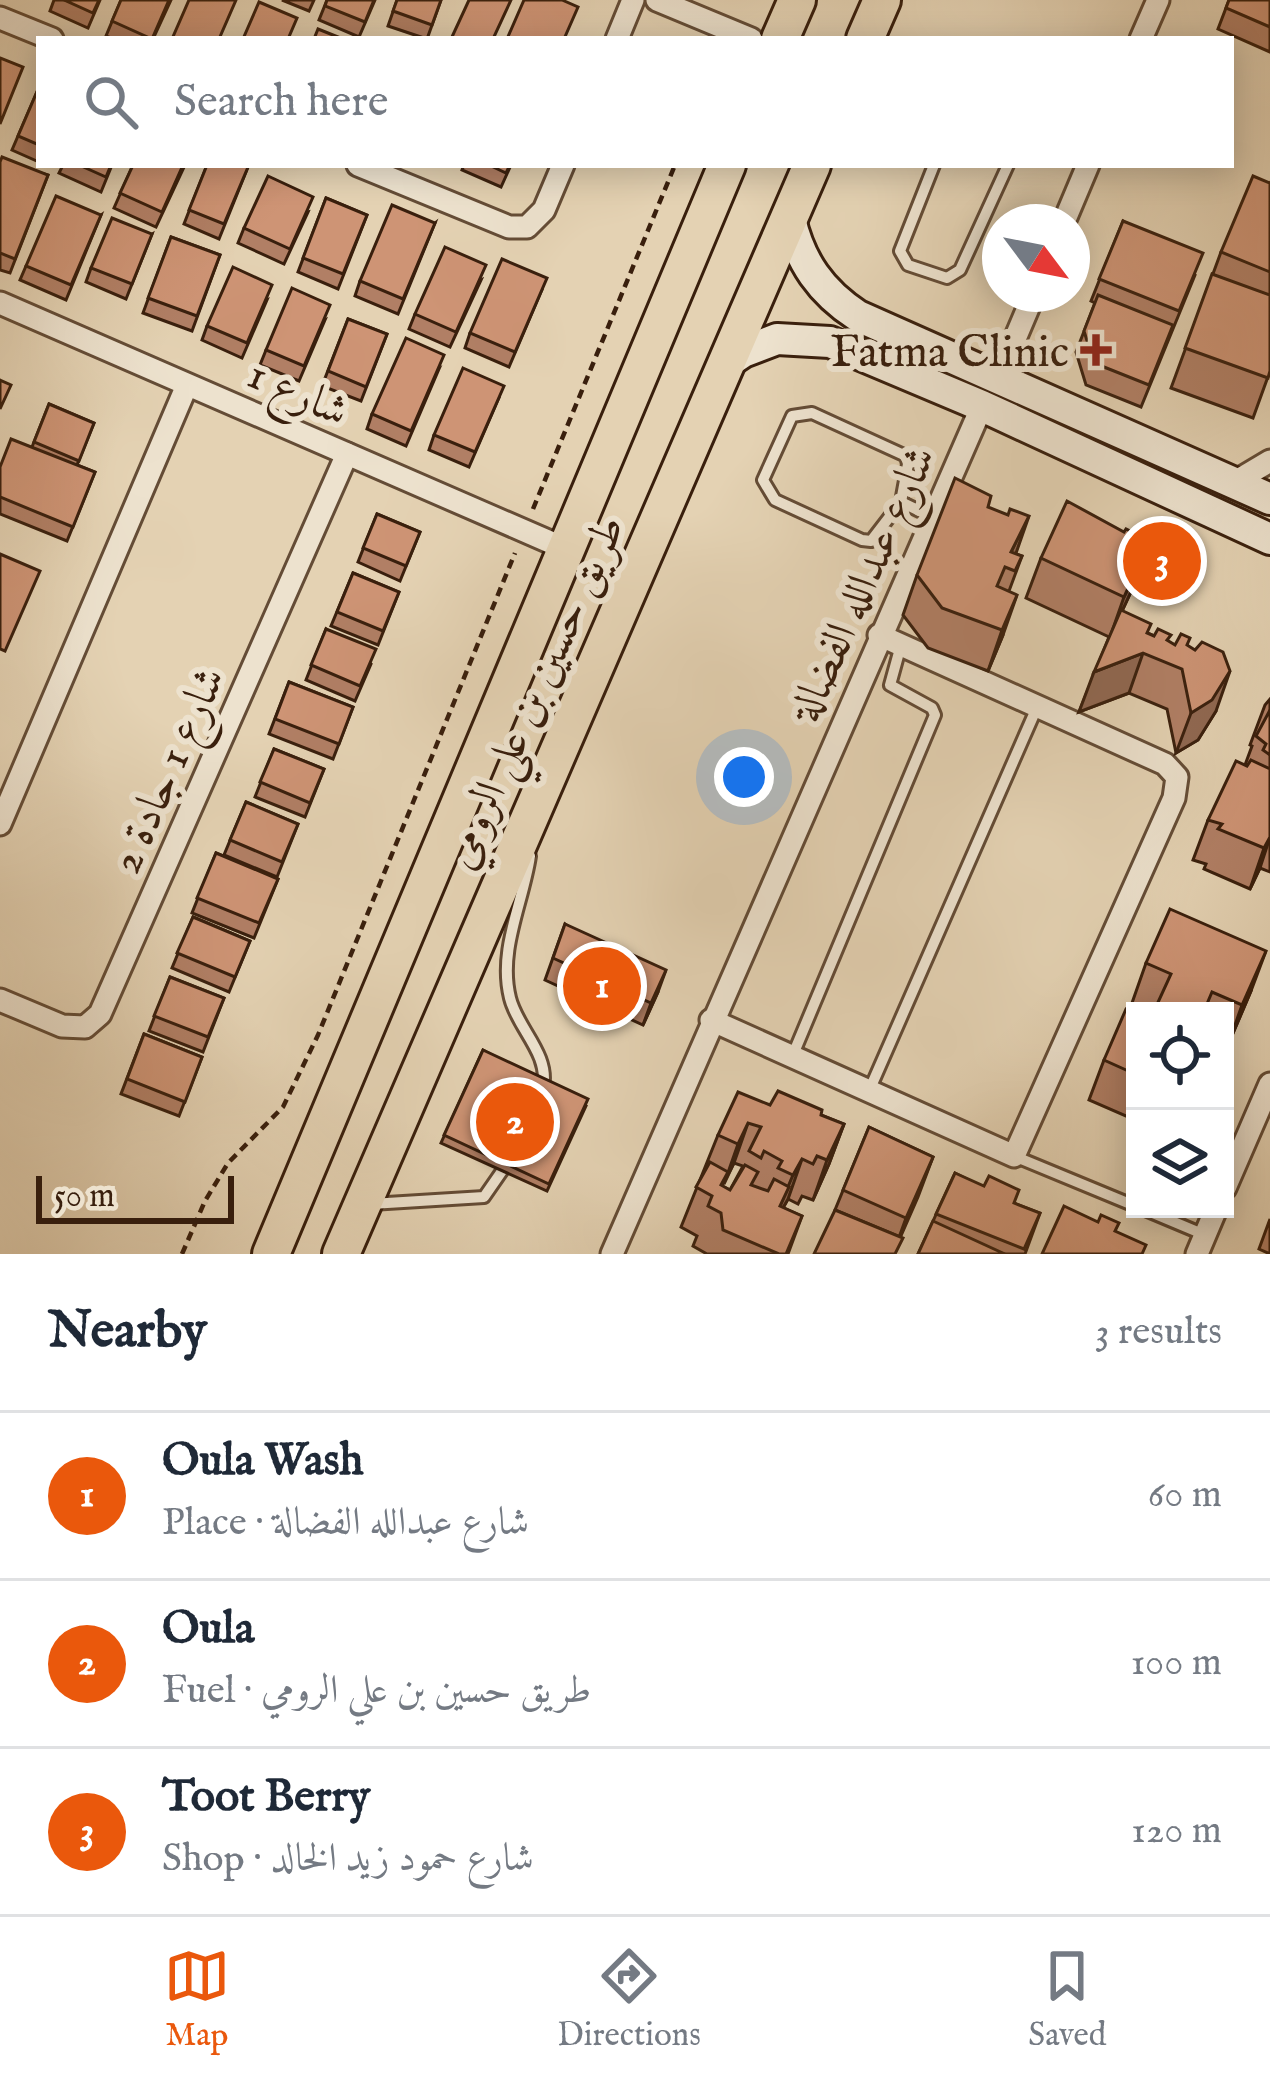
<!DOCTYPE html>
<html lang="en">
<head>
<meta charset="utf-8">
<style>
	body { margin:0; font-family:"IM FELL English",Amiri,serif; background:#f2f2f3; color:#1f2937 }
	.controls { position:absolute; right:36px; bottom:36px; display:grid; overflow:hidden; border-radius:0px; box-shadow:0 6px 30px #0003 }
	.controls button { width:108px; height:108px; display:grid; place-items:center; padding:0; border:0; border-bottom:3px solid #e0e1e3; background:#fff; color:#1f2937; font:60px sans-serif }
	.compass { position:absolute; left:982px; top:204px; width:108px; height:108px; border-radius:50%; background:#fff; box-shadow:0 6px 30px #0003; rotate:122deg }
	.scale { position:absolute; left:36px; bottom:30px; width:198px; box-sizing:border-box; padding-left:12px; border:6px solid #391f0d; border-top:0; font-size:33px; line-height:42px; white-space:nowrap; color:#391f0d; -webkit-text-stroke:9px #ede2ce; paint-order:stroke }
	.you { position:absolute; left:744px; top:777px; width:42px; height:42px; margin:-30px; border:9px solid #fff; border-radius:50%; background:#1a73e8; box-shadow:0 0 0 18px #1a73e833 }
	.badge { display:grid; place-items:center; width:78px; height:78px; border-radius:50%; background:#ea580c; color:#fff; font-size:39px; font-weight:700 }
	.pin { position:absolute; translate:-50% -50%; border:6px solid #fff; box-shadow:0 3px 12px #0006 }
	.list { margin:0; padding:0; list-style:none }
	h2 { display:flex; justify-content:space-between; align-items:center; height:156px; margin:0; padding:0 48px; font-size:51px }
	h2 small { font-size:39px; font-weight:400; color:#747a83 }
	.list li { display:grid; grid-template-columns:78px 1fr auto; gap:36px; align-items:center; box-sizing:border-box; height:168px; padding:0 48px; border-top:3px solid #e0e1e3 }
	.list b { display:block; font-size:45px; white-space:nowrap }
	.list p { margin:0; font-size:39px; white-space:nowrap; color:#747a83 }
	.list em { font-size:39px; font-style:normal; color:#747a83 }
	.icon { flex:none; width:66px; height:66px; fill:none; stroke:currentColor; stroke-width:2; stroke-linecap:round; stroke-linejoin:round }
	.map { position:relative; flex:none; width:1270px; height:1254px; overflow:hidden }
	.search { position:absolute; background:#fff; box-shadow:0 6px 30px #0003; left:36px; right:36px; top:36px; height:132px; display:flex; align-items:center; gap:30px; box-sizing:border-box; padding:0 42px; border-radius:0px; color:#747a83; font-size:45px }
	.sheet { height:660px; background:#fff }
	nav { display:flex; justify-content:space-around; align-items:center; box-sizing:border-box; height:168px; border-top:3px solid #e0e1e3; background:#fff; font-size:33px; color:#747a83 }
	nav a { display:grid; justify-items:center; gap:6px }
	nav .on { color:#ea580c }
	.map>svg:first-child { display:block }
</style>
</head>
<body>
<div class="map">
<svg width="1270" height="1254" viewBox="0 0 1270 1254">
	<rect width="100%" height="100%" fill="#e4d2b3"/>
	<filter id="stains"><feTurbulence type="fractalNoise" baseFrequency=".00167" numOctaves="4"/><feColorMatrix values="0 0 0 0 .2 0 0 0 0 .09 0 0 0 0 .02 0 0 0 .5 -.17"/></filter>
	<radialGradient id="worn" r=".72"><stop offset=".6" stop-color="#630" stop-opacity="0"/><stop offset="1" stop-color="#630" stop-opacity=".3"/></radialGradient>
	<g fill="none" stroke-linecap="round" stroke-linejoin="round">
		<defs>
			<g id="service">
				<path d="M934,165L900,251L908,265L947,278L960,270L1008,165"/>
				<path d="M901,502L908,464L906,456L812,413L792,416L763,480L775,500L862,540L871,541L901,502L934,518"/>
				<path d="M530,856C523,903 498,950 510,998C517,1028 550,1054 543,1087"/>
				<path d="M792,1057L935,715L932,708L890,685L901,645"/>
				<path d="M869,1091L1038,705"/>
				<path d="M1014,1156L1135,1206"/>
				<path d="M371,1204L484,1197L502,1171"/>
				<path d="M1143,1209L1205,1235"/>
			</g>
			<g id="minor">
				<path d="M657,0L751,39"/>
				<path d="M0,18L52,39"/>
				<path d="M617,39L633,0"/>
				<path d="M1141,39L1158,0"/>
				<path d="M358,165L509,227H527L544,210L563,165"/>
				<path d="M1064,222L1088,165"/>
				<path d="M0,303L566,549"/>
				<path d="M998,379L1034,294"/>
				<path d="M1233,483L1270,461"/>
				<path d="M0,824L187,385"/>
				<path d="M0,1000L62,1026L85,1027L100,1014L347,454"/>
				<path d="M711,1020L1014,1156L1174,798L1177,777L1165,764L879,635"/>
				<path d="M1225,1188L1270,1084"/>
				<path d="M612,1254L982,406"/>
				<path d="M1197,1254L1216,1209"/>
			</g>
			<g id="secondary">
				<path d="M790,219C800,262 821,292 858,316L1270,499"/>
				<path d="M728,362L743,352L777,339L830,342L982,406L1270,539"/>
			</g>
			<g id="trunk">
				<path d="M780,39L797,0"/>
				<path d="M865,39L882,0"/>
				<path d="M271,1254L727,165"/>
				<path d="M341,1254L812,165"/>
			</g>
		</defs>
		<use href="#service" stroke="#644c36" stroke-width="16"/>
		<use href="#minor" stroke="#644c36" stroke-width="27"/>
		<use href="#secondary" stroke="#391f0d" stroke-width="36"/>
		<use href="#trunk" stroke="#391f0d" stroke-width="42"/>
		<g stroke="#391f0d" stroke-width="4.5" stroke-dasharray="9 6" stroke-linecap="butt">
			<path d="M533,509L675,165"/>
			<path d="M182,1254L205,1201L228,1163L283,1107L318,1035L515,553"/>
		</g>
		<use href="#service" stroke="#ede2ce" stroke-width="10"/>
		<use href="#minor" stroke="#ede2ce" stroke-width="21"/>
		<use href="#secondary" stroke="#ede2ce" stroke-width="30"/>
		<use href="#trunk" stroke="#e4d2b3" stroke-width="36"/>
	</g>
	<g fill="#b17f65" stroke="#391f0d" stroke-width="3" fill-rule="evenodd">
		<path d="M54,0H100L88,28L50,11Z"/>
		<path d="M121,0H171L153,39H113L106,36Z"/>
		<path d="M282,0H314L309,11Z"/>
		<path d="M327,0H375L359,37L319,20Z"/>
		<path d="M397,0H441L427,39L388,26Z"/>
		<path d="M1229,0H1270V52L1218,29Z"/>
		<path d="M39,87V162L12,150Z"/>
		<path d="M0,162L48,175L10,273L0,270Z"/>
		<path d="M63,165H112L101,192L59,173Z"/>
		<path d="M133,165H185L156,227L114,208Z"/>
		<path d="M207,165L248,167L219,239L184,224Z"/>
		<path d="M464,165H511L501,187L462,170Z"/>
		<path d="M1270,183V371L1253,418L1171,388L1221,252Z"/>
		<path d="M326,198L367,215L338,289L298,272Z"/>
		<path d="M308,212L284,264L238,243L244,228Z"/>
		<path d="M101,215L66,300L20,280L26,266Z"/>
		<path d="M1123,221L1195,275L1141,407L1086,385L1076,352L1095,303L1091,301Z"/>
		<path d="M435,223L398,314L355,296L360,281Z"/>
		<path d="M152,234L126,299L86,282L91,268Z"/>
		<path d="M171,237L220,255L192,331L143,313Z"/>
		<path d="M481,280L450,347L409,329L415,314Z"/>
		<path d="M541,292L509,367L465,348L470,333Z"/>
		<path d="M267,300L242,358L202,340L207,326Z"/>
		<path d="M348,319L387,334L361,401L322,386Z"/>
		<path d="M325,320L299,381L260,365L266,350Z"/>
		<path d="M439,369L406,446L367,429L372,414Z"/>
		<path d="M498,400L469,467L429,450L434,435Z"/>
		<path d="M49,404L94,423L77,465L95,472L67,541L0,514V467L32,447Z"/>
		<path d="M988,507L1016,554L1022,556L1009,591L1003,635L988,671L928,648L903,615L917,575Z"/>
		<path d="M377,514L420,532L400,581L358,562Z"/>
		<path d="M1124,532L1150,541L1136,581L1122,611L1148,633L1175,645H1187L1216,711L1198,740L1176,753L1167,709L1129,693L1079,712L1109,637L1026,598L1041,558Z"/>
		<path d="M353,573L399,592L378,645L331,626Z"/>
		<path d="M326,629L371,664L355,701L306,680Z"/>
		<path d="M289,682L353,707L333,759L269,734Z"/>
		<path d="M1270,699V872L1260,868L1250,889L1204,869L1206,864L1193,860L1208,820L1245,765L1252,746L1250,745L1265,705Z"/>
		<path d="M274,749L324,769L305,817L255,797Z"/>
		<path d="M246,802L298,824L277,877L224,855Z"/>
		<path d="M216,853L278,879L254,938L192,913Z"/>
		<path d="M193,917L250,941L229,992L172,968Z"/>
		<path d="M565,924L658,992L643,1025L545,980Z"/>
		<path d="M1146,963L1251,991L1228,1045L1225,1044V1011H1150L1132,1003Z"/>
		<path d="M170,977L224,998L203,1052L149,1031Z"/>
		<path d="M1135,1012V1120L1089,1100L1104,1060Z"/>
		<path d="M144,1034L202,1057L179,1116L121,1094Z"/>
		<path d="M483,1050L586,1106L547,1191L441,1143Z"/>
		<path d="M770,1105L821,1115L844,1124L829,1164L813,1200L802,1196L798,1204L788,1199L783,1208L802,1216L788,1254H707L693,1246L697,1236L681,1227L718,1135ZM734,1163L743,1166L730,1190L722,1186Z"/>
		<path d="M869,1127L933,1157L900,1237L835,1210Z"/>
		<path d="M955,1173L1014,1203L1040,1213L1025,1254H918Z"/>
		<path d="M1270,1219V1254L1259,1249Z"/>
	</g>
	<g fill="#906852" stroke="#391f0d" stroke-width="3">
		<path d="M1029,516L1015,556L1011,552Z"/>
		<path d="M1150,541L1136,581L1110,637L1124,597Z"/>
		<path d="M1017,595L1003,635L988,671L1002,630Z"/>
		<path d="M1143,653L1129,693L1079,712L1094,672Z"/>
		<path d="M1230,671L1216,711L1198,740L1176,753L1191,713Z"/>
		<path d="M1270,837L1260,868L1250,889L1264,848Z"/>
		<path d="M1266,951L1251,991L1228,1045L1242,1005Z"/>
		<path d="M666,970L658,992L643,1025L651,1003Z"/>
		<path d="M748,1123L734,1163L724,1184L738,1144Z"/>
		<path d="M844,1124L829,1164L813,1200L827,1160Z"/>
		<path d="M933,1157L918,1197L893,1254L906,1218Z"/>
		<path d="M802,1159L788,1199L780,1213V1206L793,1175Z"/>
	</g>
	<g fill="#ce9475" stroke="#391f0d" stroke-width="3">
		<path d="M64,0H99L93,13Z"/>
		<path d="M121,0H169L152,39L112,21Z"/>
		<path d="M189,0H236L219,39H172Z"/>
		<path d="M327,0H374L365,22L325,6Z"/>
		<path d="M397,0H441L432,25L393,11Z"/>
		<path d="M469,0H511L493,39H451Z"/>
		<path d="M524,0H562L578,7L564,39H507Z"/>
		<path d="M1229,0H1270V27L1226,8Z"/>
		<path d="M259,2L297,18L288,39H243Z"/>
		<path d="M318,29L343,39H314Z"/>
		<path d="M0,58L23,67L0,124Z"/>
		<path d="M39,87V145L18,136Z"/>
		<path d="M2,157L48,175L15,259L0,253V162Z"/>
		<path d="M79,165H111L106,177Z"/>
		<path d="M133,165H183L162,212L120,193Z"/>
		<path d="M207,165H243L248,167L224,224L189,210Z"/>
		<path d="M489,165H510L506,173Z"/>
		<path d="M268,176L313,197L290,249L244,228Z"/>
		<path d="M1253,176L1270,183V272L1221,252Z"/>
		<path d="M56,196L101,215L71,285L26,266Z"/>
		<path d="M326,198L367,215L343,274L303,258Z"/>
		<path d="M392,205L435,223L403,299L360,281Z"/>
		<path d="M112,218L152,234L132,284L91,268Z"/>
		<path d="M1123,221L1203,253L1179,311L1099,279Z"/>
		<path d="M171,237L220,255L197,316L148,298Z"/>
		<path d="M445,247L486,265L456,332L415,314Z"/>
		<path d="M502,259L547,278L515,352L470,333Z"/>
		<path d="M233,267L272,285L247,343L207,326Z"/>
		<path d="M1212,274L1270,295V371L1268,378L1185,348Z"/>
		<path d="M292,288L330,305L304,366L266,350Z"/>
		<path d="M1098,295L1173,325L1149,385L1094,363L1084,331Z"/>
		<path d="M348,319L387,334L366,387L328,371Z"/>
		<path d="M406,338L444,355L411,431L372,414Z"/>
		<path d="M463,368L504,386L475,452L434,435Z"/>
		<path d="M0,380L11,385L0,409Z"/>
		<path d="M49,404L94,423L79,461L34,442Z"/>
		<path d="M11,439L95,472L73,527L0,497V467Z"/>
		<path d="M955,478L991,496L988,507L1008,515L1010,509L1029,516L1011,552L1022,556L1015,571L1005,567L997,586L1017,595L1002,630L942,608L917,575Z"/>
		<path d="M1067,501L1124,532L1126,529L1150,541L1124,597L1041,558Z"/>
		<path d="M377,514L420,532L406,566L363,548Z"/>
		<path d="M0,554L40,571L5,651L0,649Z"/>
		<path d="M353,573L399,592L383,631L337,612Z"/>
		<path d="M1121,610L1151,624L1147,633L1154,636L1158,629L1171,635L1167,640L1175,645L1181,634L1190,638L1187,645L1195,650L1202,642L1223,652L1230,671L1212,700L1191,713L1182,669L1143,653L1094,672Z"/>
		<path d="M326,629L376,649L360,686L311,665Z"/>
		<path d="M289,682L353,707L339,744L275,719Z"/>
		<path d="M1270,710V755L1263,750L1266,744L1256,736Z"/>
		<path d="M274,749L324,769L310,803L260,782Z"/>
		<path d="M1251,760L1270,769V837L1264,848L1218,829L1222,824L1208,820L1236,761L1247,766Z"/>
		<path d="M246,802L298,824L282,862L230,840Z"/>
		<path d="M216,853L278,879L259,923L197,898Z"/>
		<path d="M1170,909L1266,951L1242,1005L1212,992L1204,1011H1154L1171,974L1146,963Z"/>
		<path d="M193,917L250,941L235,977L177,953Z"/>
		<path d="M565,924L666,970L651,1003L553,958Z"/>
		<path d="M170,977L224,998L208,1037L154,1016Z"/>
		<path d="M1126,1009L1135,1012V1074L1104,1060Z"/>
		<path d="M144,1034L202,1057L185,1102L127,1079Z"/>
		<path d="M483,1050L588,1099L549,1184L444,1135Z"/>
		<path d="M778,1091L822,1110L821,1115L844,1124L827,1160L817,1156L813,1164L802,1159L793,1175L778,1168L782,1161L764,1151L761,1158L749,1151L761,1127L748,1123L738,1144L718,1135L738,1092L770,1105Z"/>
		<path d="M869,1127L933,1157L906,1218L843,1190Z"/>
		<path d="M710,1162L728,1172L721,1185L730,1190L745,1165L758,1172L751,1185L768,1191L774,1179L789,1187L780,1206L802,1216L786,1254H779L723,1230L721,1213L708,1206L712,1196L696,1187Z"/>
		<path d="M955,1173L984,1186L989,1176L1019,1190L1014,1203L1040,1213L1024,1249L936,1214Z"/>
		<path d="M1064,1206L1098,1222L1101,1215L1119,1223L1115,1231L1146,1245L1142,1254H1042Z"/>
		<path d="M835,1210L903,1238L895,1254H814Z"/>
		<path d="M933,1221L1005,1254H918Z"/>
	</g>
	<path fill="#8f2418" stroke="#ede2ce" stroke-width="4.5" d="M1090 332h12v12h12v12h-12v12h-12v-12h-12v-12h12z"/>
	<g text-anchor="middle" stroke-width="12" stroke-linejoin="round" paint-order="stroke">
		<g font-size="45" fill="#391f0d" stroke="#ede2ce" text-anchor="end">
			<text x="1069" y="366">Fatma Clinic</text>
		</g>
		<g font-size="45" fill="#391f0d" stroke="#ede2ce">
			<text transform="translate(299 391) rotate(24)" y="16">شارع 1</text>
			<text transform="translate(861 583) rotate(-66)" y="16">شارع عبدالله الفضالة</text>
			<text transform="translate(533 691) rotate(-66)" y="16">طريق حسين بن علي الرومي</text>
			<text transform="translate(166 769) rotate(-66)" y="16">شارع 1 جادة 2</text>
		</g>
	</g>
	<rect width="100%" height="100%" filter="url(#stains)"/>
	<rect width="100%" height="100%" fill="url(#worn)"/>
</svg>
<div class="controls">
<button><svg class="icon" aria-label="locate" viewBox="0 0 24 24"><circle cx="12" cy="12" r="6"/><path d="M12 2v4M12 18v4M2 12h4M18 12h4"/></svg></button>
<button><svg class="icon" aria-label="layers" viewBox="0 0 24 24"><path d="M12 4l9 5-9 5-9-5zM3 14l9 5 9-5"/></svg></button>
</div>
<svg class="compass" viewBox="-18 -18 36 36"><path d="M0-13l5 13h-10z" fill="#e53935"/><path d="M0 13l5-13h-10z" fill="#747a83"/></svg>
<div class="scale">50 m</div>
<div class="you"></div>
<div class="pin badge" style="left:602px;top:986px">1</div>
<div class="pin badge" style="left:515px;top:1122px">2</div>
<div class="pin badge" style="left:1162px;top:561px">3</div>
<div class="search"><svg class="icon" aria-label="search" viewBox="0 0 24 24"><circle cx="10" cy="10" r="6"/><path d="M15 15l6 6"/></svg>Search here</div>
</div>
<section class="sheet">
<h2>Nearby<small>3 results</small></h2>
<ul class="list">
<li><span class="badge">1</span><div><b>Oula Wash</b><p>Place · شارع عبدالله الفضالة</p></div><em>60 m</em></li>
<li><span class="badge">2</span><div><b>Oula</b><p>Fuel · طريق حسين بن علي الرومي</p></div><em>100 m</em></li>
<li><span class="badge">3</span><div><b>Toot Berry</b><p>Shop · شارع حمود زيد الخالد</p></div><em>120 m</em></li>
</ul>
</section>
<nav>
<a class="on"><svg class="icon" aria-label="map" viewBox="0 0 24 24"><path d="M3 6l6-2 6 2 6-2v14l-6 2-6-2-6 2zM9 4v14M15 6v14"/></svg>Map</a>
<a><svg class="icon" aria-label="directions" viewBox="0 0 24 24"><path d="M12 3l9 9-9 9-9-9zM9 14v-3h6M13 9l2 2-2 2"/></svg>Directions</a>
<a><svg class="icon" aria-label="saved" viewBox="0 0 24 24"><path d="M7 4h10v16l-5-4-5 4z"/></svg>Saved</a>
</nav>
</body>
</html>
